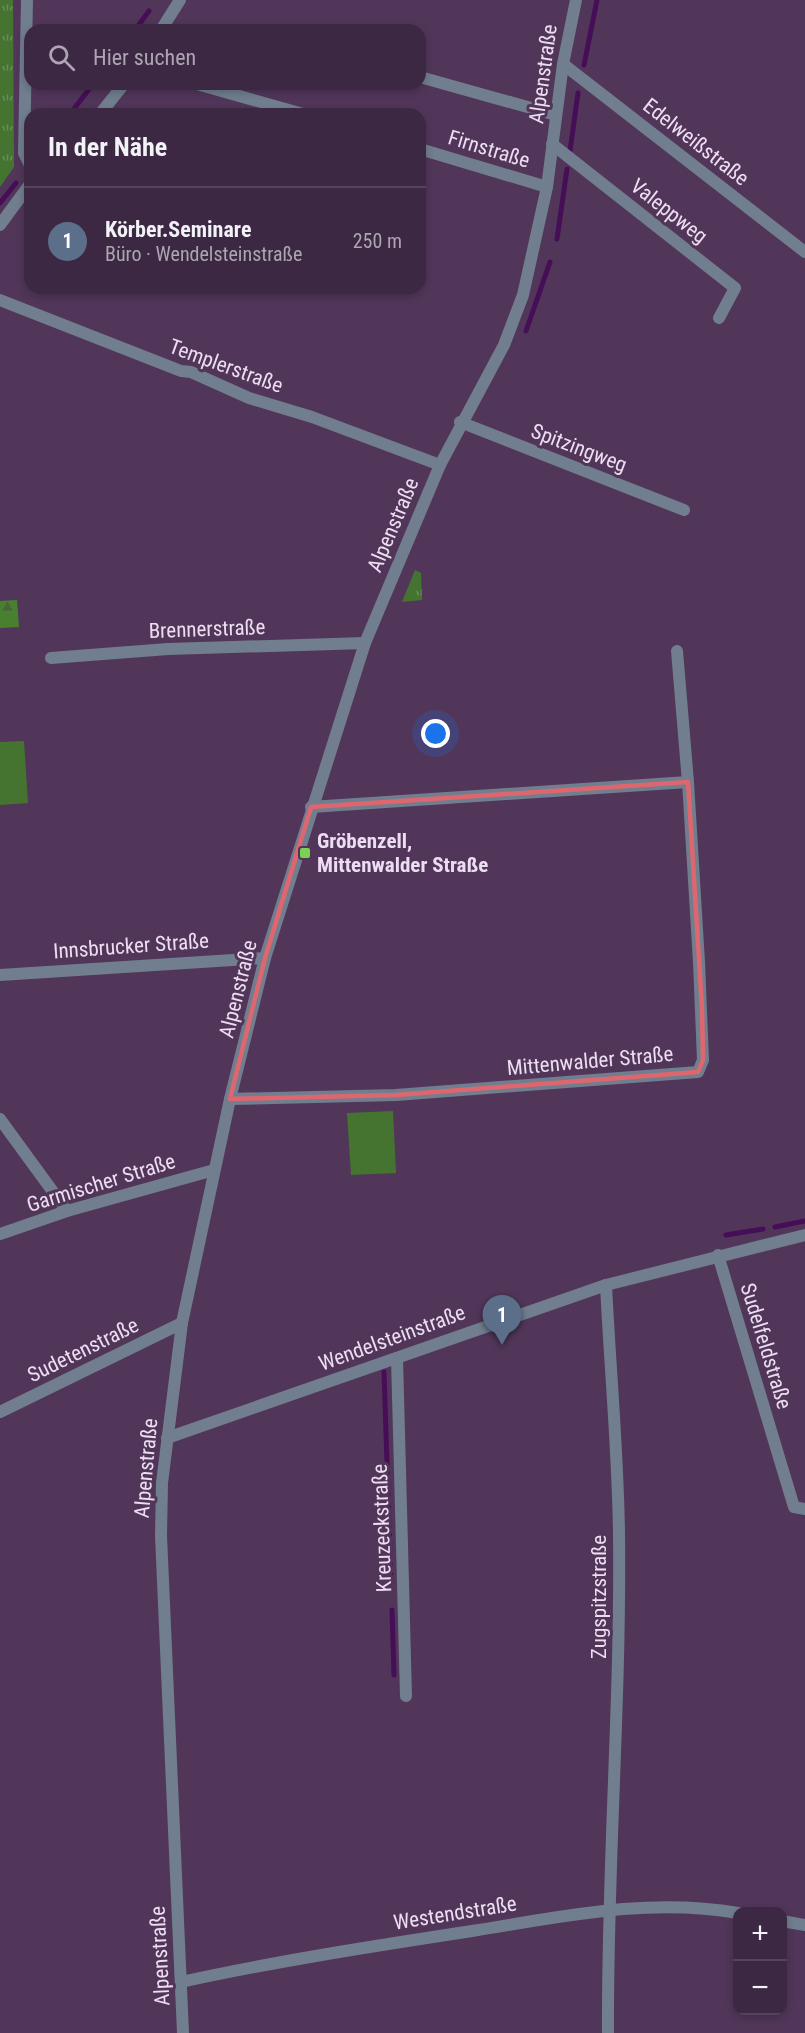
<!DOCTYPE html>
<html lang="de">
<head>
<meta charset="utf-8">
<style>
	body { margin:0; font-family:"Roboto Condensed",sans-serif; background:#44304b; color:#f1f3f6 }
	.controls { position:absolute; right:18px; bottom:18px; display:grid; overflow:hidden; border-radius:12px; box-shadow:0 3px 9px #0003 }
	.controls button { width:54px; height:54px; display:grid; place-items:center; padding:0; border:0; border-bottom:2px solid #56445d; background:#3d2844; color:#f1f3f6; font:30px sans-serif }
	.you { position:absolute; left:436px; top:734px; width:21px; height:21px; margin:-15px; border:4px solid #fff; border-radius:50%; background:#1a73e8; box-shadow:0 0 0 9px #1a73e833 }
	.badge { display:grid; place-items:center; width:39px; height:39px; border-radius:50%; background:#e797bd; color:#fff; font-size:20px; font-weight:700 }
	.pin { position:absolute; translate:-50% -50px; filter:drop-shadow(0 2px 3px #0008) }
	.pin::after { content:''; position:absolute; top:32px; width:21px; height:18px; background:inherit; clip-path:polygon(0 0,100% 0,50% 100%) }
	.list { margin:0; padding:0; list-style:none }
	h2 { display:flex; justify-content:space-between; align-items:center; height:78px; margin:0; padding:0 24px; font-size:26px }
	h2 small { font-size:20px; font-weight:400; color:#ada6b2 }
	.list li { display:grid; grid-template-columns:39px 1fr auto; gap:18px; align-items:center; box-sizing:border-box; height:108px; padding:0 24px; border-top:2px solid #56445d }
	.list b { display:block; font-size:22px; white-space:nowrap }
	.list p { margin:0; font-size:20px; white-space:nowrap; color:#ada6b2 }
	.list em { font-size:20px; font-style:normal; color:#ada6b2 }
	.icon { flex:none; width:33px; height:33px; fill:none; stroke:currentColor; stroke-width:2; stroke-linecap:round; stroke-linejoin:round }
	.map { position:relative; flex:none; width:805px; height:2033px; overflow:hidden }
	.search { position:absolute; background:#3d2844; box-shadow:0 3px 9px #0003; left:24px; top:24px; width:402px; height:66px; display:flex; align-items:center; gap:15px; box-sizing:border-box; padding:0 21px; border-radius:18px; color:#ada6b2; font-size:22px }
	.panel { position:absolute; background:#3d2844; box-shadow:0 3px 9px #0003; left:24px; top:108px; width:402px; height:186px; border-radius:18px }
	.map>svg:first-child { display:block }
</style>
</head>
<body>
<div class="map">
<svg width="805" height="2033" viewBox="0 0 805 2033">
	<defs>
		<pattern id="grass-tufts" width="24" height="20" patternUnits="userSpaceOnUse" patternTransform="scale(1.5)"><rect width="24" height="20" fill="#457431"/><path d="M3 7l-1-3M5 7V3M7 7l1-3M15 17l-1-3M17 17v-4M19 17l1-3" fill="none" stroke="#698e59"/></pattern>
		<pattern id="forest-firs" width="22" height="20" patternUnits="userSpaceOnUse" patternTransform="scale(1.5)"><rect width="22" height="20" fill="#498030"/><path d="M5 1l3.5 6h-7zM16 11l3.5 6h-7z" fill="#48643b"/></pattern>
	</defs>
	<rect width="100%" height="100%" fill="#51365a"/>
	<g fill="url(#grass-tufts)">
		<path d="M0,0H13L14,167L0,187Z"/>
		<path d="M415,570L421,573L422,600L402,602Z"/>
	</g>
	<path fill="url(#forest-firs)" d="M17,600L19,627L0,628V601Z"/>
	<g fill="#457431">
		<path d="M24,741L28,803L0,805V742Z"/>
		<path d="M393,1111L396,1173L351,1175L347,1113Z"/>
	</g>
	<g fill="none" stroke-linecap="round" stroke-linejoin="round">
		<g stroke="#460e56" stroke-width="5">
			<path d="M135,30L149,11"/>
			<path d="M584,65L597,0"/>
			<path d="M70,114L93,84"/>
			<path d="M570,151L578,93"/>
			<path d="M0,203L16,183"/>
			<path d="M557,239L567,169"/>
			<path d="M526,331L550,262"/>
			<path d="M775,1227L805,1221"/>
			<path d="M726,1235L763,1229"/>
			<path d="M384,1372L391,1583"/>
			<path d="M392,1610L394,1675"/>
		</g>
		<g stroke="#717e8f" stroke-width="12">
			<path d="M27,0L24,153L30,165"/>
			<path d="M161,30L180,0"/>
			<path d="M563,64L805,252"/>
			<path d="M420,77L556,115"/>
			<path d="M197,84L303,114"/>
			<path d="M100,114L124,84"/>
			<path d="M552,144L735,288L719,318"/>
			<path d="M420,149L547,187"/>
			<path d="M0,225L30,184"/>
			<path d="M0,300L181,371L191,372L249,398L312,417L440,465"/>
			<path d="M460,422L684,510"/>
			<path d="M677,651L688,782"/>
			<path d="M51,658L168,649L365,643"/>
			<path d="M0,975L265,958"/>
			<path d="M230,1099L396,1095L698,1072L703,1060L699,962L688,782L311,807"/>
			<path d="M0,1119L67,1211"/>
			<path d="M0,1234L67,1211L214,1170"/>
			<path d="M718,1255L794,1507L805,1509"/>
			<path d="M606,1285C610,1368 618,1451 619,1534C621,1701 607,1867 608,2033"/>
			<path d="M397,1358L406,1696"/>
			<path d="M0,1412L182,1323"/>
			<path d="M167,1438L606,1285L805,1235"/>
			<path d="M782,1921L805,1925"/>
			<path d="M181,1982C277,1961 374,1946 472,1931C560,1917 648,1897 738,1913"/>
			<path d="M183,2033L161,1536L162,1483L182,1323L230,1099L265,958L365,643L440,465L504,345L523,295L547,187L563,64L576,0"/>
		</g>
	</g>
	<path fill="none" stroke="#de676f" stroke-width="4.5" stroke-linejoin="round" d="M688,782L702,1008L703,1060L698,1072L396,1095L230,1099L265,958L311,807Z"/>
	<rect fill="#7bd156" stroke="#51365a" stroke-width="2" x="299" y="847" width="12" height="12" rx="3"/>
	<g text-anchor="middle" stroke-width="6" stroke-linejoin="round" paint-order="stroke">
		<g font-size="21" fill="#edddf2" stroke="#51365a">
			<text transform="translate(543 74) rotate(-82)" y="7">Alpenstraße</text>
			<text transform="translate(696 142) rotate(38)" y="7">Edelweißstraße</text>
			<text transform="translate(489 149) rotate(17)" y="7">Firnstraße</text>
			<text transform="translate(669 211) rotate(38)" y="7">Valeppweg</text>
			<text transform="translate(226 366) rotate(20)" y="7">Templerstraße</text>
			<text transform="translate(579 448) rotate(21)" y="7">Spitzingweg</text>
			<text transform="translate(393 525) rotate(-67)" y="7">Alpenstraße</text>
			<text transform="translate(207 629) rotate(-2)" y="7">Brennerstraße</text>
			<text transform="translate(131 946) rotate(-4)" y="7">Innsbrucker Straße</text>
			<text transform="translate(238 989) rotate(-76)" y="7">Alpenstraße</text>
			<text transform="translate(590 1061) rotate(-5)" y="7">Mittenwalder Straße</text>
			<text transform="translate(101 1183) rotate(-17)" y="7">Garmischer Straße</text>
			<text transform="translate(392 1338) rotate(-20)" y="7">Wendelsteinstraße</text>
			<text transform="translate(766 1346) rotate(73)" y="7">Sudelfeldstraße</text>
			<text transform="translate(83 1350) rotate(-26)" y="7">Sudetenstraße</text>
			<text transform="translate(146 1468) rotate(-85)" y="7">Alpenstraße</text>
			<text transform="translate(382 1528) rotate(-92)" y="7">Kreuzeckstraße</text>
			<text transform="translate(599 1597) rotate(-90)" y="7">Zugspitzstraße</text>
			<text transform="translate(455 1913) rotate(-9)" y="7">Westendstraße</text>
			<text transform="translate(160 1956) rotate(-93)" y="7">Alpenstraße</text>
		</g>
		<g font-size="21" font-weight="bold" fill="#edddf2" stroke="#51365a" text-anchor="start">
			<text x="317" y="848">Gröbenzell,<tspan x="317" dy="24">Mittenwalder Straße</tspan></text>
		</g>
	</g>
</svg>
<div class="controls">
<button>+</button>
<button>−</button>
</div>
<div class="you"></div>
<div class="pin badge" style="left:502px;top:1345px;background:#5c6f8a">1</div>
<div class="search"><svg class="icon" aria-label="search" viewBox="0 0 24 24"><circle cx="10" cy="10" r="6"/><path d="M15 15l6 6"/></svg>Hier suchen</div>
<section class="panel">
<h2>In der Nähe<small></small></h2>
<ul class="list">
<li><span class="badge" style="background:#5c6f8a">1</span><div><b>Körber.Seminare</b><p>Büro · Wendelsteinstraße</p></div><em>250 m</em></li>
</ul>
</section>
</div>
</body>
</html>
